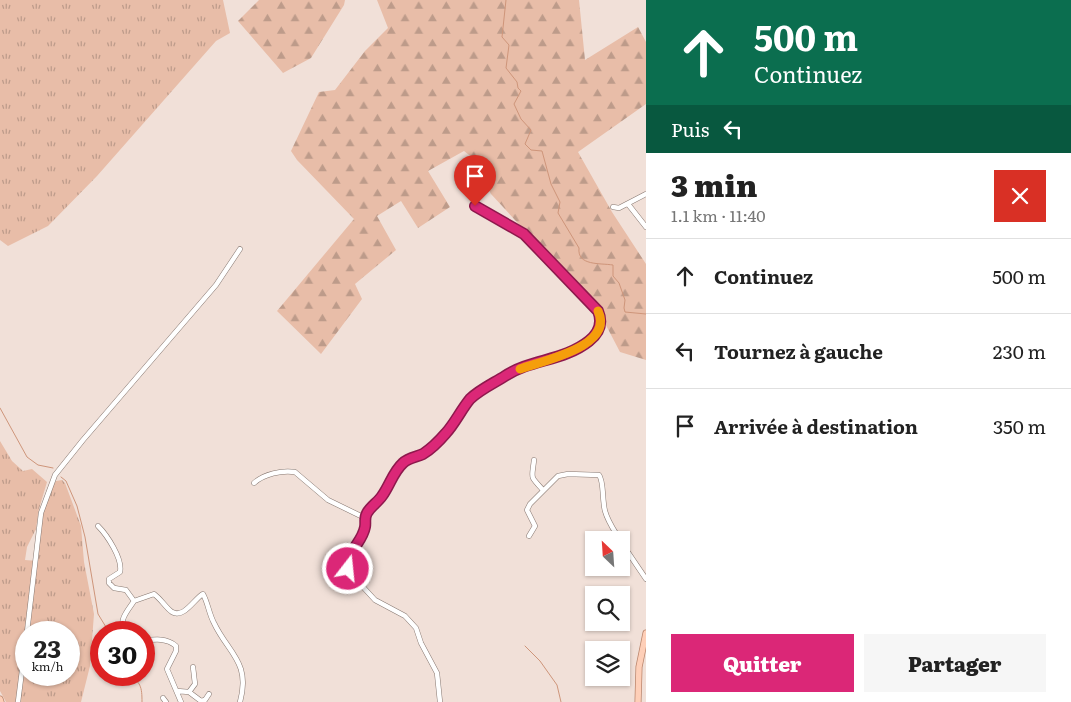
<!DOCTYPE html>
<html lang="fr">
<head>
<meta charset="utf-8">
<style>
	:root { --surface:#fff; --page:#f6f6f6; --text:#222; --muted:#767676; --line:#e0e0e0; --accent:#db2777 }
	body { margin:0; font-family:Literata,serif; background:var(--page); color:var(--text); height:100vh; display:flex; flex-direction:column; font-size:19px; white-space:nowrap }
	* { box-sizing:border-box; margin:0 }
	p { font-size:16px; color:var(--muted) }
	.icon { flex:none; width:28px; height:28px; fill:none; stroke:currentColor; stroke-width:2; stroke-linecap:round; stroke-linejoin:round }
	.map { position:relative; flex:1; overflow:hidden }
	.details { display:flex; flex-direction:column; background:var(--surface); width:425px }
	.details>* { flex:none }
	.top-card { background:#0b6e4f; color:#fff; overflow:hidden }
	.needle { width:32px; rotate:335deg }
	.buttons { position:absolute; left:585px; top:531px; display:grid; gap:10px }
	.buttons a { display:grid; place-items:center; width:45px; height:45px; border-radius:0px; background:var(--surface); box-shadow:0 1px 4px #0004; font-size:25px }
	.speed { position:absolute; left:15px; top:621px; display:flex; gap:10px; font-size:25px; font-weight:700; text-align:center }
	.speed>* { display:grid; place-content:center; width:65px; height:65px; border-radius:50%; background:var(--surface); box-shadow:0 1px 4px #0004; line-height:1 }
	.speed small { font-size:12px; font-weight:400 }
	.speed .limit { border:8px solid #d22; background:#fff; color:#111 }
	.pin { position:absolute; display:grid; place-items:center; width:42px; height:42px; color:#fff; margin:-51px -21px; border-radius:50% 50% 50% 0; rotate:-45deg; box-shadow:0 0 5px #0007 }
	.pin .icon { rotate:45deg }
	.me { position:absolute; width:55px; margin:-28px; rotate:16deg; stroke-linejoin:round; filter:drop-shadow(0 0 4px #0008) }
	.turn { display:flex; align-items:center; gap:18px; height:105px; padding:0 25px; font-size:22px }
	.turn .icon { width:65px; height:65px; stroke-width:2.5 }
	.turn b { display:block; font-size:35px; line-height:42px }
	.then { display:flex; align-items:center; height:48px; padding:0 25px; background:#0003; gap:10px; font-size:19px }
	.round { display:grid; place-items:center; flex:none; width:52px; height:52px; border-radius:0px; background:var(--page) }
	.headline { display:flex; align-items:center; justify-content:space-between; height:85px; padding:0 25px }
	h1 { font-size:30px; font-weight:800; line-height:38px }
	.action { display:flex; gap:10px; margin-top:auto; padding:10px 25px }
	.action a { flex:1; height:58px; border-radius:0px; background:var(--accent); color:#fff; font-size:20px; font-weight:800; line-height:58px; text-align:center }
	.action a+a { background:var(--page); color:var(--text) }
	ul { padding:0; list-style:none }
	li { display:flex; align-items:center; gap:15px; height:75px; padding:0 25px; border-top:1px solid var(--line) }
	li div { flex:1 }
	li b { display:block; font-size:19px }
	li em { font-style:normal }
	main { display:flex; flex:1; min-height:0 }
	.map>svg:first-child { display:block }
	.grass { fill:url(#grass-tufts); fill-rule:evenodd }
	.forest { fill:url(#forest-firs) }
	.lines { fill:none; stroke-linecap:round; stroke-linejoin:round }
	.stream { stroke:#ce957a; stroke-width:1 }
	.minor-casing { stroke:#867770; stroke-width:5.5 }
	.major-casing { stroke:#ba856c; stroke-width:7 }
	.minor { stroke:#fff; stroke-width:4.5 }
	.major { stroke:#fecfb8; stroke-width:5.5 }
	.route-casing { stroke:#8e194d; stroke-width:12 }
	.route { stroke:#db2777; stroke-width:9 }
	.slow { stroke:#f59e0b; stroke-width:9 }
</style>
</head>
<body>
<main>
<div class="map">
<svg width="646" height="702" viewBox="0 0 646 702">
	<defs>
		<pattern id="grass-tufts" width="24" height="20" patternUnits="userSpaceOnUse" patternTransform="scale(1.25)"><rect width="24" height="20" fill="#e8bda8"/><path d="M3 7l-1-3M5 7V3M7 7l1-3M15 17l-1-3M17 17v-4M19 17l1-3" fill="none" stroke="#bd9b8a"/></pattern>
		<pattern id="forest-firs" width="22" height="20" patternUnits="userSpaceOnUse" patternTransform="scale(1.25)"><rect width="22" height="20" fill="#e8bda8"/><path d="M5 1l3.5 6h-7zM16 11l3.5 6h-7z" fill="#bd9b8a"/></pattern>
	</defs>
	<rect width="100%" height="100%" fill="#f1e0d8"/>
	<path class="grass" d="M0,0H223L230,33L216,41L97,176L48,226L8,246L0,240Z
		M0,441L12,461L23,471L32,469L47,482L39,509L36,529L27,547L25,560L38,561C41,535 40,503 56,481L62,480L65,483L81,526L84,562L94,614L90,666L81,702H6L0,691ZM26,632H69V675H26Z"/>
	<path class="forest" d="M259,0H345L344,5L311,58L283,73L238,21Z
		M377,0H579L585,60L638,27L646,42V104L578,152L612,212L646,264V360L620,352L598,310L491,194L473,158L464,151L428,171L450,207L418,228L401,201L377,216L396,250L355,284L362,299L321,354L277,311L354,219L297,160L291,151L319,92L335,90L365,51L388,28Z"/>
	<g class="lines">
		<path class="stream" d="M506,0L502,37L509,45L506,68L517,82L518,88L521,91L514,104L521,119L531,130L525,144L531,150L542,151L551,184L560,202L558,213L579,248C577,266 600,263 613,265V276L619,283L625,300L624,308L625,312L646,314
			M0,408L27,457L38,465L53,468
			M61,477L66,481L77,506L85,537L98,614L109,632
			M525,646L540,661L557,685L561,702
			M127,675C141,681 142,687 142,702"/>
		<defs>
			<path id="minor" d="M628,204L646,227
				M613,207L619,208L646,194
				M534,460C532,479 529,475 543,490
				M254,483C264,474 282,470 295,472L328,500L365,518
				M98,526C107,535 123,559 120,572L109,579V583L114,588L126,590L134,601
				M529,536L535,526L527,510L530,504L558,476L568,474L599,475C604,481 602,500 605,511C608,522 614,530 620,540
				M621,542L646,579
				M27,632L41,513L55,475L83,440L216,285L240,249
				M125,632C118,620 127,612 134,601L154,594C161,599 166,608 172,612C184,619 195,598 203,594C208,603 209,614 214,623C228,653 251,662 240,702
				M144,641C155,639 167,638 176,646V651L167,669L181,702
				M177,691L189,692L195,684L193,667
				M189,692L201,701L205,700L209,694
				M163,698L166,702
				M18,702L26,639
				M440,702L437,673L421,643L416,628L405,616L375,600L352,575L348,569V560L365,529V518L367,513L382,497L398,469L404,462L425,453L438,441L446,433L471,398L478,393L507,375L537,362L561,357L579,348L589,341L597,332L601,321L598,311L593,305L524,234L518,229L475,206"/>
			<path id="major" d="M0,699L1,702
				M638,702L639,667L646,633"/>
		</defs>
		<use href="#minor" class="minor-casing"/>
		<use href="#major" class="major-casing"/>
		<use href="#minor" class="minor"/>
		<use href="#major" class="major"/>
	</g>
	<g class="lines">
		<defs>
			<path id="route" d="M348,569C348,549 362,543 365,527C366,522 364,518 367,513C371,506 378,502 382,496C390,485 393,472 403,463C408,458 416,457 423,454C431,449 440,440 446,433C455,423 461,410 470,399C479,390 494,383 505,376C531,359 564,361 589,341C599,333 603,323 598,311L524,234L475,206"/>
		</defs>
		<use href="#route" class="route-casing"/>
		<use href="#route" class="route"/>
		<path class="slow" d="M520,369C541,361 615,347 598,311"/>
	</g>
</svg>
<div class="buttons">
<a><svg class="needle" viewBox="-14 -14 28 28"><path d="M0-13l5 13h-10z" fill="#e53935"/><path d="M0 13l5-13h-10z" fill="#767676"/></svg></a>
<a><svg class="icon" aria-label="search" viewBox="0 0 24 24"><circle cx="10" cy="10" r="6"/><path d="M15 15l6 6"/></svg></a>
<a><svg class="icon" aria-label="layers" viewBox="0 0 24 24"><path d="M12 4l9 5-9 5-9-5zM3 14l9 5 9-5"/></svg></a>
</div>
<div class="speed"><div>23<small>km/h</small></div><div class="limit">30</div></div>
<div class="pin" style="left:475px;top:206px;background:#d93025"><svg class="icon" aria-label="arrive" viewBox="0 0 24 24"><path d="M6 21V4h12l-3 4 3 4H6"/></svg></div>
<svg class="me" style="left:348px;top:569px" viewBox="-20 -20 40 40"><circle r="17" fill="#db2777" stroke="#fff" stroke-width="3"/><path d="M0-11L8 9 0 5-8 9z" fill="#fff"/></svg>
</div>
<section class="details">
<div class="top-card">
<div class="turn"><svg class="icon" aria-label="ahead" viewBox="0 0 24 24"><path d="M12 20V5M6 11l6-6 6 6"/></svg><div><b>500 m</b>Continuez</div></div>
<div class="then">Puis<svg class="icon" aria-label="left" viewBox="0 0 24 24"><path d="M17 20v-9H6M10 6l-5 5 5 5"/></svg></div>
</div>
<div class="headline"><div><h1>3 min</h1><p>1.1 km · 11:40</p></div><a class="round" style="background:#d93025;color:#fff"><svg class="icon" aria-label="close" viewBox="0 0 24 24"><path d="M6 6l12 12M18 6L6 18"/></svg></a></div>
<ul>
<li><svg class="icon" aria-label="ahead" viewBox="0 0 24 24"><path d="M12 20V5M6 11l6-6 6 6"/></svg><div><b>Continuez</b></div><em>500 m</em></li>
<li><svg class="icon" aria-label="left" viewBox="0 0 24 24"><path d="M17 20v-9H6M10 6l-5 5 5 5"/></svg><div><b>Tournez à gauche</b></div><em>230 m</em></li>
<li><svg class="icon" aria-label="arrive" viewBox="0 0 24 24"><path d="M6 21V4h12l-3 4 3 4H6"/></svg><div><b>Arrivée à destination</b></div><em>350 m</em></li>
</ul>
<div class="action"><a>Quitter</a><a>Partager</a></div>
</section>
</main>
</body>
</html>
